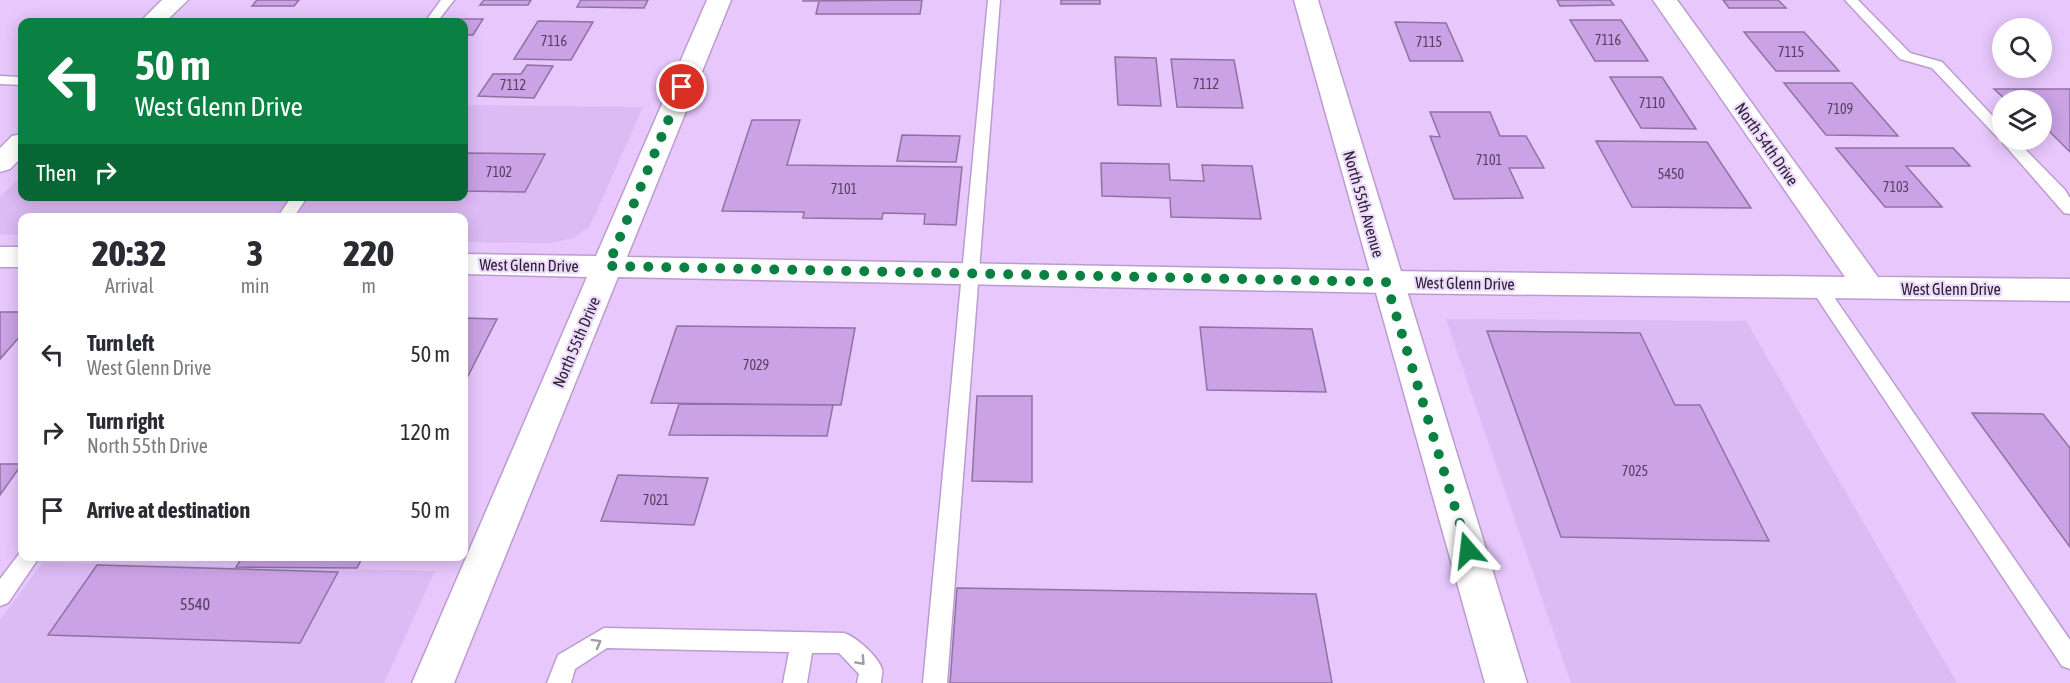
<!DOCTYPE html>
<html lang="en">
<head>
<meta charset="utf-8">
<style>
	:root { --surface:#fff; --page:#f2f2f3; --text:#2b2b33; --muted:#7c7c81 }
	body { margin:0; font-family:"Asap Condensed",sans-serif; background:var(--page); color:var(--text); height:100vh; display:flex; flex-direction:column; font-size:22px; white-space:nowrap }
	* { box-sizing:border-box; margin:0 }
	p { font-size:20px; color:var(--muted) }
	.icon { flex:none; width:33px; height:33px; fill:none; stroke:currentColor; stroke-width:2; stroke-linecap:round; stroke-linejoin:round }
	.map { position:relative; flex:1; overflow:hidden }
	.drawer { position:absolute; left:18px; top:213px; width:450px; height:348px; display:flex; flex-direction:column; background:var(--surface); border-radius:12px; box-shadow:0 3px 15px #0003 }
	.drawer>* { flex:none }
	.top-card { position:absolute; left:18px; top:18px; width:450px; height:183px; border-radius:12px; box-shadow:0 3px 15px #0003; background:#0b8043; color:#fff; overflow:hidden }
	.buttons { position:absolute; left:1992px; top:18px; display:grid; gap:12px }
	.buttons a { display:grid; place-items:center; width:60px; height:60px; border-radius:50%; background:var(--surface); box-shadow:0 3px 15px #0003; font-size:30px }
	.pin { position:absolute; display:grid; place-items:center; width:51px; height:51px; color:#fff; margin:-26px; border:3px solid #fff; border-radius:50%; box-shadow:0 2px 6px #0007 }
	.me { position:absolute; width:66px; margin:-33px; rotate:343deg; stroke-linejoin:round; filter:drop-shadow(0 0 4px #0008) }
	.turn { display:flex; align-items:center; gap:21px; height:126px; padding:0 18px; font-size:27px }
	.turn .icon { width:78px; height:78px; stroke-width:2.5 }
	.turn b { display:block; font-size:42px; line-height:51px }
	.then { display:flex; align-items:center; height:57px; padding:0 18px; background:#0003; gap:12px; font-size:22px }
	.eta { display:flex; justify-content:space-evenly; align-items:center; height:102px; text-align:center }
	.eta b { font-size:36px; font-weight:800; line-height:42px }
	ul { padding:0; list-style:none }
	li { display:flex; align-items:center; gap:18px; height:78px; padding:0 18px }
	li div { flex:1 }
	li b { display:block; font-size:22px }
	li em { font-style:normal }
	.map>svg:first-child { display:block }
	.built { fill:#dcbaf4 }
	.building { fill:#caa2e5; stroke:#8f72a2; stroke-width:1.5 }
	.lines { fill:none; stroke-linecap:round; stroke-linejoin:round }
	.service-casing { stroke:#bb9ccf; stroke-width:3 }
	.minor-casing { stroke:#bb9ccf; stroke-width:3 }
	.tertiary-casing { stroke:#bb9ccf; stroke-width:3 }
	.service { fill:#fff; fill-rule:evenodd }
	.minor { fill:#fff; fill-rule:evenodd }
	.tertiary { fill:#fff; fill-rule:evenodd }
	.oneway { stroke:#a09ba4 }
	.route { stroke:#0b8043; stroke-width:10; stroke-dasharray:0 18 }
	.labels { text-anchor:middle; stroke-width:4.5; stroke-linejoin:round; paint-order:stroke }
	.number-label { font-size:14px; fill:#544060 }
	.street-label { font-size:16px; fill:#2c2034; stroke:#eddafa }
	.near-number-label { font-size:16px; fill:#544060 }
</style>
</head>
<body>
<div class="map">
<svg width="2070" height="683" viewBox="0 0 2070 683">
	<rect width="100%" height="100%" fill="#e7c7fc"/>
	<path class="built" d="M464,105L643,107L590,226L574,238L551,243L464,242V218H22V235L0,234V197L22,175V196H464Z
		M1446,319L1746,321L1957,683H1571Z
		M43,562L435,571L384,683H0V620Z"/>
	<path class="building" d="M257,0H299L294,6H252Z
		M484,0H531L528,5H480Z
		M581,0H648L644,8L577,7Z
		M922,0L920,14H816L819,1H802Z
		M1061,0H1100V4H1061Z
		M1557,0H1610L1614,5L1560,6Z
		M1723,0H1778L1786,8H1729Z
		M450,19H483L473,35H464V22H448Z
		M1570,20H1621L1648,61H1595Z
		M538,21L593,22L571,60L514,59Z
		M1395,22L1446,23L1463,61H1410Z
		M1744,32H1804L1839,71H1776Z
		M1115,57L1156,58L1161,106L1118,105Z
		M1171,59L1234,60L1243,108L1177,107Z
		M527,65L553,66L534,98L478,96L493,74H521Z
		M1610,77H1662L1696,129L1641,128Z
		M1784,83H1852L1898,136L1826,135Z
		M1994,89H2070V152L2042,124V100H2006Z
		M1430,112H1490L1500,136H1526L1544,168H1509L1523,198L1454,199L1430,136L1440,137Z
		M752,120H800L787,165L962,167L956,225L924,224L925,214L883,213L882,219L803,218L804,212L722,211Z
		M902,135L960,136L956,162L897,161Z
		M1596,141L1707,142L1751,208L1632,207Z
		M1836,148H1953L1970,166H1906L1942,207H1885Z
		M464,153L545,154L525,192L464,191Z
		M1101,163L1169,164L1170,180L1204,181L1202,165L1252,166L1261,219L1171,217L1170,198L1102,196Z
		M0,312H22V334L0,359Z
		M464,318L497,319L464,384Z
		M677,326L855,328L841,405L651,403Z
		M1200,327L1312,329L1326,392L1207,390Z
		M1487,331L1640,333L1675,405H1700L1769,541L1561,537Z
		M977,396H1032V482L972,481Z
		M679,404L833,405L827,436L669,435Z
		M1972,413L2043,414L2070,448V547Z
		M0,464H22L0,495Z
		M618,475L708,478L694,525L601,521Z
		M243,556H363L357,568L236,567Z
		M97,565L338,572L300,643L48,635Z
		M957,588L1316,594L1332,683H950Z"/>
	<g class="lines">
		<defs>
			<path id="service" d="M441,0H454L437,22H425Z
				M988,0H1000L947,683H923Z
				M1845,0H1858L1910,53L1942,62L2002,126V140H2016L2065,190L2070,198V214L2064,213L2003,143L2002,138L1997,137L1932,68L1900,59Z
				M0,76L22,77V85L0,84Z
				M292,196H308L293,218H277Z
				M1819,282L1825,284L2070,640V669L2062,666L1813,292L1810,288L1813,284Z
				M22,550V556H40L8,603L0,606V579Z
				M604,628L844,633C856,637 878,656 882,669C883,673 881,678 881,683H857L859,674L839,653H812L807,683H783L789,652L607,648L575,669L571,683H547L558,655Z"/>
			<path id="minor" d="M162,0H188L165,22H140Z
				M707,0H731L627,257L1386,271L1845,277L1653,0H1677L1878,277L2070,279V301L1386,293L618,277L454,683H412L587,277L464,274V254L596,256Z
				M22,134V157L10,169L0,172V148L12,136Z
				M0,247H22V267H0Z"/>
			<path id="tertiary" d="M1294,0H1318L1527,683H1485Z"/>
		</defs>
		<use href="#service" class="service-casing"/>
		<use href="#minor" class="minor-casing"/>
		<use href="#tertiary" class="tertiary-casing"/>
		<use href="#service" class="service"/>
		<use href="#minor" class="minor"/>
		<use href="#tertiary" class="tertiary"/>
	</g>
	<defs><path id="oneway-chevron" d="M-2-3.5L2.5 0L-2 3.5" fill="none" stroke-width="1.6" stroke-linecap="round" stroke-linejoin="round" transform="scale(1.5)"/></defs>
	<g class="oneway">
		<use href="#oneway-chevron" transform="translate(597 643) rotate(-29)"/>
		<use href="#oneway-chevron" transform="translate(861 661) rotate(47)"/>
	</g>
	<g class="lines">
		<path class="route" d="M682,87L608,266L1386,282L1468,550"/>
	</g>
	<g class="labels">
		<g class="number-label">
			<text x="1608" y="45">7116</text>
			<text x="554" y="46">7116</text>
			<text x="1429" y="47">7115</text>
			<text x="1791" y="57">7115</text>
			<text x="1206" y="89">7112</text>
			<text x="513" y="90">7112</text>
			<text x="1652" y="108">7110</text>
			<text x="1840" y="114">7109</text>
			<text x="1489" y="165">7101</text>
			<text x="499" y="177">7102</text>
			<text x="1671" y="179">5450</text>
			<text x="1896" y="192">7103</text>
			<text x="844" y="194">7101</text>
			<text x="756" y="370">7029</text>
			<text x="1635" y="476">7025</text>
			<text x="656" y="505">7021</text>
		</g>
		<g class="street-label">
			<text transform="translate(1767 144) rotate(55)" y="6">North 54th Drive</text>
			<text transform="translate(1364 204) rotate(74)" y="6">North 55th Avenue</text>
			<text transform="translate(529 265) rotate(1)" y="6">West Glenn Drive</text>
			<text transform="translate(1465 283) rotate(1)" y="6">West Glenn Drive</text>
			<text x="1951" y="295">West Glenn Drive</text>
			<text transform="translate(576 342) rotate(-67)" y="6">North 55th Drive</text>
		</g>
		<g class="near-number-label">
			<text x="195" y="610">5540</text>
		</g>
	</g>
</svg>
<div class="buttons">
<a><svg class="icon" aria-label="search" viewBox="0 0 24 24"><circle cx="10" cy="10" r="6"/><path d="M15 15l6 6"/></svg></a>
<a><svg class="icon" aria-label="layers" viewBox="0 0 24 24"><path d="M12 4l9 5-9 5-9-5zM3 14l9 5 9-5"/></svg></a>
</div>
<div class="pin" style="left:682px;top:87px;background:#d93025"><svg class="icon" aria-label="arrive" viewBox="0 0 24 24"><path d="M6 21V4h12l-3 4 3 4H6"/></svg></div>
<svg class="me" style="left:1468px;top:550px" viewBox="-20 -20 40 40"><path d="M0-17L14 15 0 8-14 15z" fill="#0b8043" stroke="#fff" stroke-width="4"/></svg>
<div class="top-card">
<div class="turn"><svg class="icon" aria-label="left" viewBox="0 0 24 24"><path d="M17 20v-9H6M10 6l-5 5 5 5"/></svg><div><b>50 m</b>West Glenn Drive</div></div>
<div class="then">Then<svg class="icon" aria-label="right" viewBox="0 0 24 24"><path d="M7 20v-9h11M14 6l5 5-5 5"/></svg></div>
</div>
<section class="drawer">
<div class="eta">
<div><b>20:32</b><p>Arrival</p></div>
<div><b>3</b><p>min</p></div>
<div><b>220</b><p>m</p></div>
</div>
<ul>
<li><svg class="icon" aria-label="left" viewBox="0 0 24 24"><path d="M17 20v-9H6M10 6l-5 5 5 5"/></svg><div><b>Turn left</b><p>West Glenn Drive</p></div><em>50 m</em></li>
<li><svg class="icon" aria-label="right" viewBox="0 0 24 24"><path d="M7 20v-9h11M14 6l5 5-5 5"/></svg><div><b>Turn right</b><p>North 55th Drive</p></div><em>120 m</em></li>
<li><svg class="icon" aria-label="arrive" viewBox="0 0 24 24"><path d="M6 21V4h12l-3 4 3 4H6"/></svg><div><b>Arrive at destination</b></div><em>50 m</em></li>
</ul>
</section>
</div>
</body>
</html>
